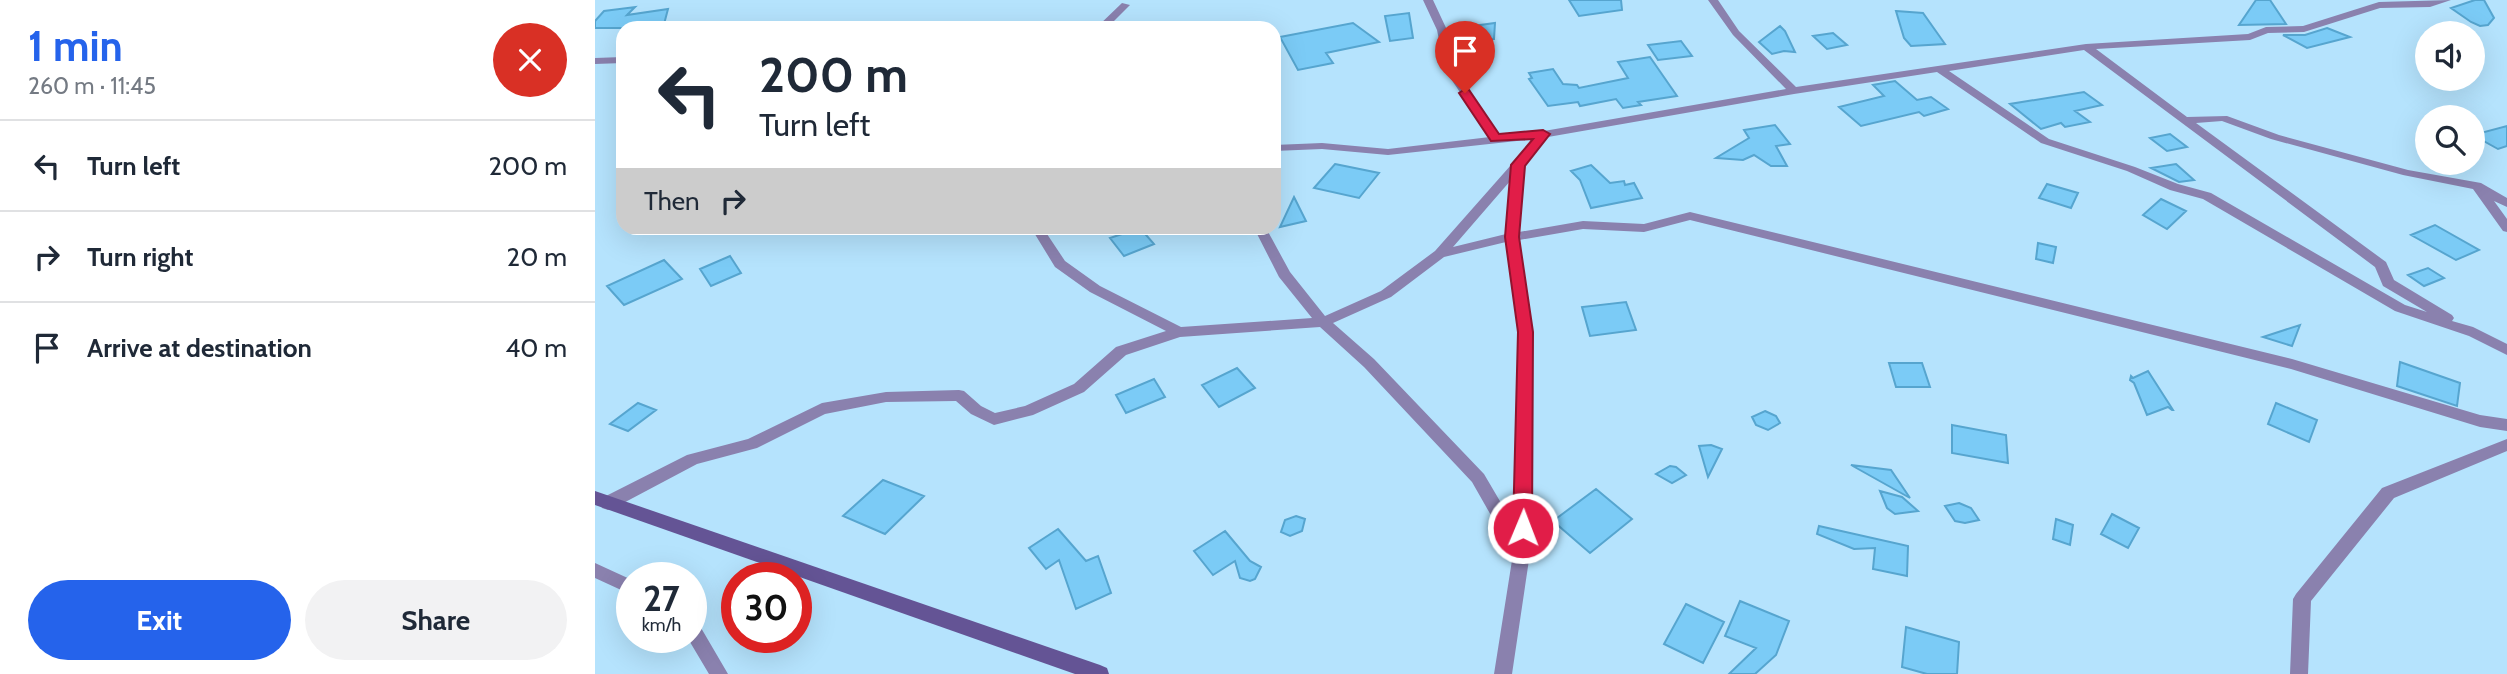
<!DOCTYPE html>
<html lang="en">
<head>
<meta charset="utf-8">
<style>
	:root { --surface:#fff; --page:#f2f2f3; --text:#1f2937; --muted:#747a83; --line:#e0e1e3; --accent:#2563eb }
	body { margin:0; font-family:Cabin,sans-serif; background:var(--page); color:var(--text); height:100vh; display:flex; flex-direction:column; font-size:26px; white-space:nowrap }
	* { box-sizing:border-box; margin:0 }
	p { font-size:23px; color:var(--muted) }
	.icon { flex:none; width:38px; height:38px; fill:none; stroke:currentColor; stroke-width:2; stroke-linecap:round; stroke-linejoin:round }
	.map { position:relative; flex:1; overflow:hidden }
	.panel { display:flex; flex-direction:column; background:var(--surface); width:595px }
	.panel>* { flex:none }
	.banner { position:absolute; left:21px; top:21px; width:665px; height:214px; border-radius:21px; box-shadow:0 7px 28px #0002; background:#fff; color:var(--text); overflow:hidden }
	.buttons { position:absolute; left:1820px; top:21px; display:grid; gap:14px }
	.buttons a { display:grid; place-items:center; width:70px; height:70px; border-radius:50%; background:var(--surface); box-shadow:0 7px 28px #0002; font-size:35px }
	.speed { position:absolute; left:21px; top:562px; display:flex; gap:14px; font-size:35px; font-weight:700; text-align:center }
	.speed>* { display:grid; place-content:center; width:91px; height:91px; border-radius:50%; background:var(--surface); box-shadow:0 7px 28px #0002; line-height:1 }
	.speed small { font-size:18px; font-weight:400 }
	.speed .limit { border:10px solid #d22; background:#fff; color:#111 }
	.pin { position:absolute; display:grid; place-items:center; width:60px; height:60px; color:#fff; margin:-72px -30px; border-radius:50% 50% 50% 0; rotate:-45deg; box-shadow:0 0 7px #0007 }
	.pin .icon { rotate:45deg }
	.me { position:absolute; width:77px; margin:-38px; rotate:1deg; stroke-linejoin:round; filter:drop-shadow(0 0 5px #0008) }
	.turn { display:flex; align-items:center; gap:24px; height:147px; padding:0 28px; font-size:32px }
	.turn .icon { width:91px; height:91px; stroke-width:2.5 }
	.turn b { display:block; font-size:49px; line-height:60px }
	.then { display:flex; align-items:center; height:66px; padding:0 28px; background:#0003; gap:14px; font-size:26px }
	.round { display:grid; place-items:center; flex:none; width:74px; height:74px; border-radius:37px; background:var(--page) }
	.head { display:flex; align-items:center; justify-content:space-between; height:119px; padding:0 28px }
	h1 { font-size:42px; font-weight:700; line-height:52px; color:var(--accent) }
	.button { display:flex; gap:14px; margin-top:auto; padding:14px 28px }
	.button a { flex:1; height:80px; border-radius:42px; background:var(--accent); color:#fff; font-size:28px; font-weight:700; line-height:80px; text-align:center }
	.button a+a { background:var(--page); color:var(--text) }
	ul { padding:0; list-style:none }
	li { display:flex; align-items:center; gap:21px; height:91px; padding:0 28px; border-top:2px solid var(--line) }
	li div { flex:1 }
	li b { display:block; font-size:26px }
	li em { font-style:normal }
	main { display:flex; flex:1; min-height:0 }
	.map>svg:first-child { display:block }
	.building { fill:#7bcbf6; stroke:#56a5cf; stroke-width:2 }
	.lines { fill:none; stroke-linecap:round; stroke-linejoin:round }
	.street { fill:#8a81ae; fill-rule:evenodd }
	.secondary { fill:#645495; fill-rule:evenodd }
	.route { fill:#e11d48; stroke:#92132f; stroke-width:2 }
</style>
</head>
<body>
<main>
<section class="panel">
<div class="head"><div><h1>1 min</h1><p>260 m · 11:45</p></div><a class="round" style="background:#d93025;color:#fff"><svg class="icon" aria-label="close" viewBox="0 0 24 24"><path d="M6 6l12 12M18 6L6 18"/></svg></a></div>
<ul>
<li><svg class="icon" aria-label="left" viewBox="0 0 24 24"><path d="M17 20v-9H6M10 6l-5 5 5 5"/></svg><div><b>Turn left</b></div><em>200 m</em></li>
<li><svg class="icon" aria-label="right" viewBox="0 0 24 24"><path d="M7 20v-9h11M14 6l5 5-5 5"/></svg><div><b>Turn right</b></div><em>20 m</em></li>
<li><svg class="icon" aria-label="arrive" viewBox="0 0 24 24"><path d="M6 21V4h12l-3 4 3 4H6"/></svg><div><b>Arrive at destination</b></div><em>40 m</em></li>
</ul>
<div class="button"><a>Exit</a><a>Share</a></div>
</section>
<div class="map">
<svg width="1912" height="674" viewBox="0 0 1912 674">
	<rect width="100%" height="100%" fill="#b5e3fd"/>
	<path class="building" d="M974,0H1026L1027,10L984,16Z
		M1661,0H1675L1691,24L1644,25Z
		M1880,0H1889L1899,18L1893,25L1885,26L1876,22L1856,8Z
		M40,7L32,15L73,9L68,28H0V21L9,11Z
		M1301,11L1328,13L1350,44L1316,46L1309,38Z
		M814,13L818,38L795,41L790,16Z
		M758,23L784,42L731,53L738,63L703,70L685,37Z
		M900,23L899,39L875,41L870,27Z
		M1185,26L1190,31L1200,52L1189,51L1177,54L1164,42Z
		M1732,28L1755,37L1712,48L1688,35H1710Z
		M1238,33L1252,45L1232,49L1218,36Z
		M1086,41L1097,56L1063,60L1053,45Z
		M1055,57L1082,96L1043,102L1046,105L1028,108L1021,99L985,106L983,102L953,106L934,79L937,78L934,73L958,69L968,84L982,85L984,88L1033,78L1023,62Z
		M1300,81L1322,100L1336,97L1353,109L1329,116L1324,112L1266,126L1244,107L1289,96L1278,85Z
		M1489,92L1507,105L1480,111L1495,122L1470,127L1466,123L1446,129L1415,104Z
		M1180,125L1195,144L1181,146L1192,166H1176L1159,155L1148,160L1121,158L1154,138L1149,130Z
		M1912,126V146L1903,149L1878,135Z
		M1575,134L1592,147L1572,151L1555,138Z
		M740,164L784,173L764,198L719,188Z
		M1581,164L1599,180L1584,182L1556,168Z
		M996,165L1015,183L1029,181L1030,185L1039,183L1047,198L996,208L985,180L976,171Z
		M1452,184L1483,193L1476,208L1444,198Z
		M699,197L711,221L685,227Z
		M1566,199L1591,211L1572,229L1548,215Z
		M1840,225L1884,250L1861,260L1816,235Z
		M545,228L559,244L529,256L515,238Z
		M1443,243L1461,247L1458,263L1441,259Z
		M135,256L146,273L116,286L105,269Z
		M69,260L87,279L29,305L12,286Z
		M1833,268L1849,278L1829,286L1813,275Z
		M1031,302L1041,330L995,336L987,307Z
		M1705,325L1697,346L1668,337Z
		M1805,362L1865,383L1862,406L1802,386Z
		M1294,363H1327L1335,387H1301Z
		M642,368L660,388L624,407L607,385Z
		M1553,371L1578,410H1577L1573,407L1552,415L1539,383L1535,380L1536,376L1538,378Z
		M559,379L570,397L531,413L521,395Z
		M43,403L61,410L33,431L15,424Z
		M1681,403L1722,420L1714,442L1673,424Z
		M1170,411L1181,416L1185,423L1173,430L1161,425L1157,417Z
		M1357,425L1411,435L1413,463L1357,453Z
		M1116,445L1127,449L1113,477L1104,446Z
		M1256,465L1296,470L1315,498Z
		M1075,466L1081,467L1091,475L1077,483L1061,474Z
		M288,480L329,496L290,534L248,516Z
		M1001,489L1037,519L995,553L958,521Z
		M1285,491L1307,497L1323,511L1300,514L1292,508Z
		M1364,503L1376,508L1384,520L1370,523L1360,521L1350,506Z
		M1517,514L1544,528L1533,548L1506,534Z
		M701,516L710,519L707,531L695,536L686,532L690,520Z
		M1461,519L1478,525L1475,545L1458,539Z
		M1224,526L1313,546L1312,576L1278,569L1280,548L1259,549L1222,534Z
		M463,529L491,561L503,556L516,593L481,609L464,560L451,569L434,548Z
		M630,531L655,561L666,567L660,579L655,581L645,578L640,561L618,575L599,551Z
		M1145,601L1194,621L1181,655L1160,674H1134L1161,648L1130,636Z
		M1091,604L1129,622L1108,663L1069,644Z
		M1311,627L1364,642L1362,674H1332L1307,667Z"/>
	<g class="lines">
		<path class="street" d="M828,0H838L852,30L860,70L905,136L949,131L1191,89L1138,35L1113,0H1123L1144,31L1201,87L1491,44L1653,34L1671,27L1708,26L1784,2L1856,0L1835,7L1785,8L1709,32L1673,33L1655,40L1501,49L1592,117L1632,116L1684,135L1813,170L1886,183L1912,198V207L1899,201L1912,219V232L1908,231L1878,189L1808,175L1676,139L1627,121L1601,123L1791,262L1799,280L1857,315L1859,318L1857,321L1878,327L1912,344V355L1874,336L1800,311L1608,199L1575,190L1532,171L1446,143L1342,72L1199,94L953,137L929,165L924,232L988,221L1049,224L1095,212L1697,359L1885,415L1912,419V431L1885,427L1696,369L1095,220L1049,232L988,229L924,240L938,332L935,553L917,674H899L918,554L877,482L769,367L725,327L585,337L531,355L489,392L438,415L399,425L376,414L361,401L291,402L230,414L162,448L102,464L19,508L13,510L7,508L5,503L7,498L92,455L153,439L227,403L291,392L364,390L369,391L386,406L400,413L430,406L479,384L521,347L571,331L495,292L460,267L438,231L440,228H448L470,261L505,286L586,327L717,318L684,277L659,228H671L695,272L730,316L786,291L840,251L939,139L793,155L727,149L679,151V145L727,143L793,149L895,137L850,70L842,30ZM1489,50L1780,267L1788,286L1832,312L1810,305L1616,193L1583,184L1540,167L1454,139L1354,71ZM916,180L911,234L858,247ZM911,242L924,332L919,525L889,474L779,359L738,323L796,297L849,257Z
			M527,3L535,5L512,28H501Z
			M28,57V63L0,64V58Z
			M1912,439V451L1799,498L1716,601L1713,674H1695L1698,599L1701,594L1787,488Z
			M0,563L37,580V595L0,578Z
			M96,619L102,621L133,674H114L92,637H96Z"/>
		<path class="secondary" d="M0,491L505,665L512,668L514,674H480L0,505Z"/>
	</g>
	<path class="route" d="M870,89L874,90L904,134L948,130L955,134L930,166L924,237L938,332L937,528L935,534L928,536L921,534L918,528L923,332L910,237L916,165L938,139L896,141L864,93Z"/>
</svg>
<div class="buttons">
<a><svg class="icon" aria-label="sound" viewBox="0 0 24 24"><path d="M4 9h4l5-4v14l-5-4H4zM17 9q2 3 0 6"/></svg></a>
<a><svg class="icon" aria-label="search" viewBox="0 0 24 24"><circle cx="10" cy="10" r="6"/><path d="M15 15l6 6"/></svg></a>
</div>
<div class="speed"><div>27<small>km/h</small></div><div class="limit">30</div></div>
<div class="pin" style="left:870px;top:93px;background:#d93025"><svg class="icon" aria-label="arrive" viewBox="0 0 24 24"><path d="M6 21V4h12l-3 4 3 4H6"/></svg></div>
<svg class="me" style="left:928px;top:528px" viewBox="-20 -20 40 40"><circle r="17" fill="#e11d48" stroke="#fff" stroke-width="3"/><path d="M0-11L8 9 0 5-8 9z" fill="#fff"/></svg>
<div class="banner">
<div class="turn"><svg class="icon" aria-label="left" viewBox="0 0 24 24"><path d="M17 20v-9H6M10 6l-5 5 5 5"/></svg><div><b>200 m</b>Turn left</div></div>
<div class="then">Then<svg class="icon" aria-label="right" viewBox="0 0 24 24"><path d="M7 20v-9h11M14 6l5 5-5 5"/></svg></div>
</div>
</div>
</main>
</body>
</html>
